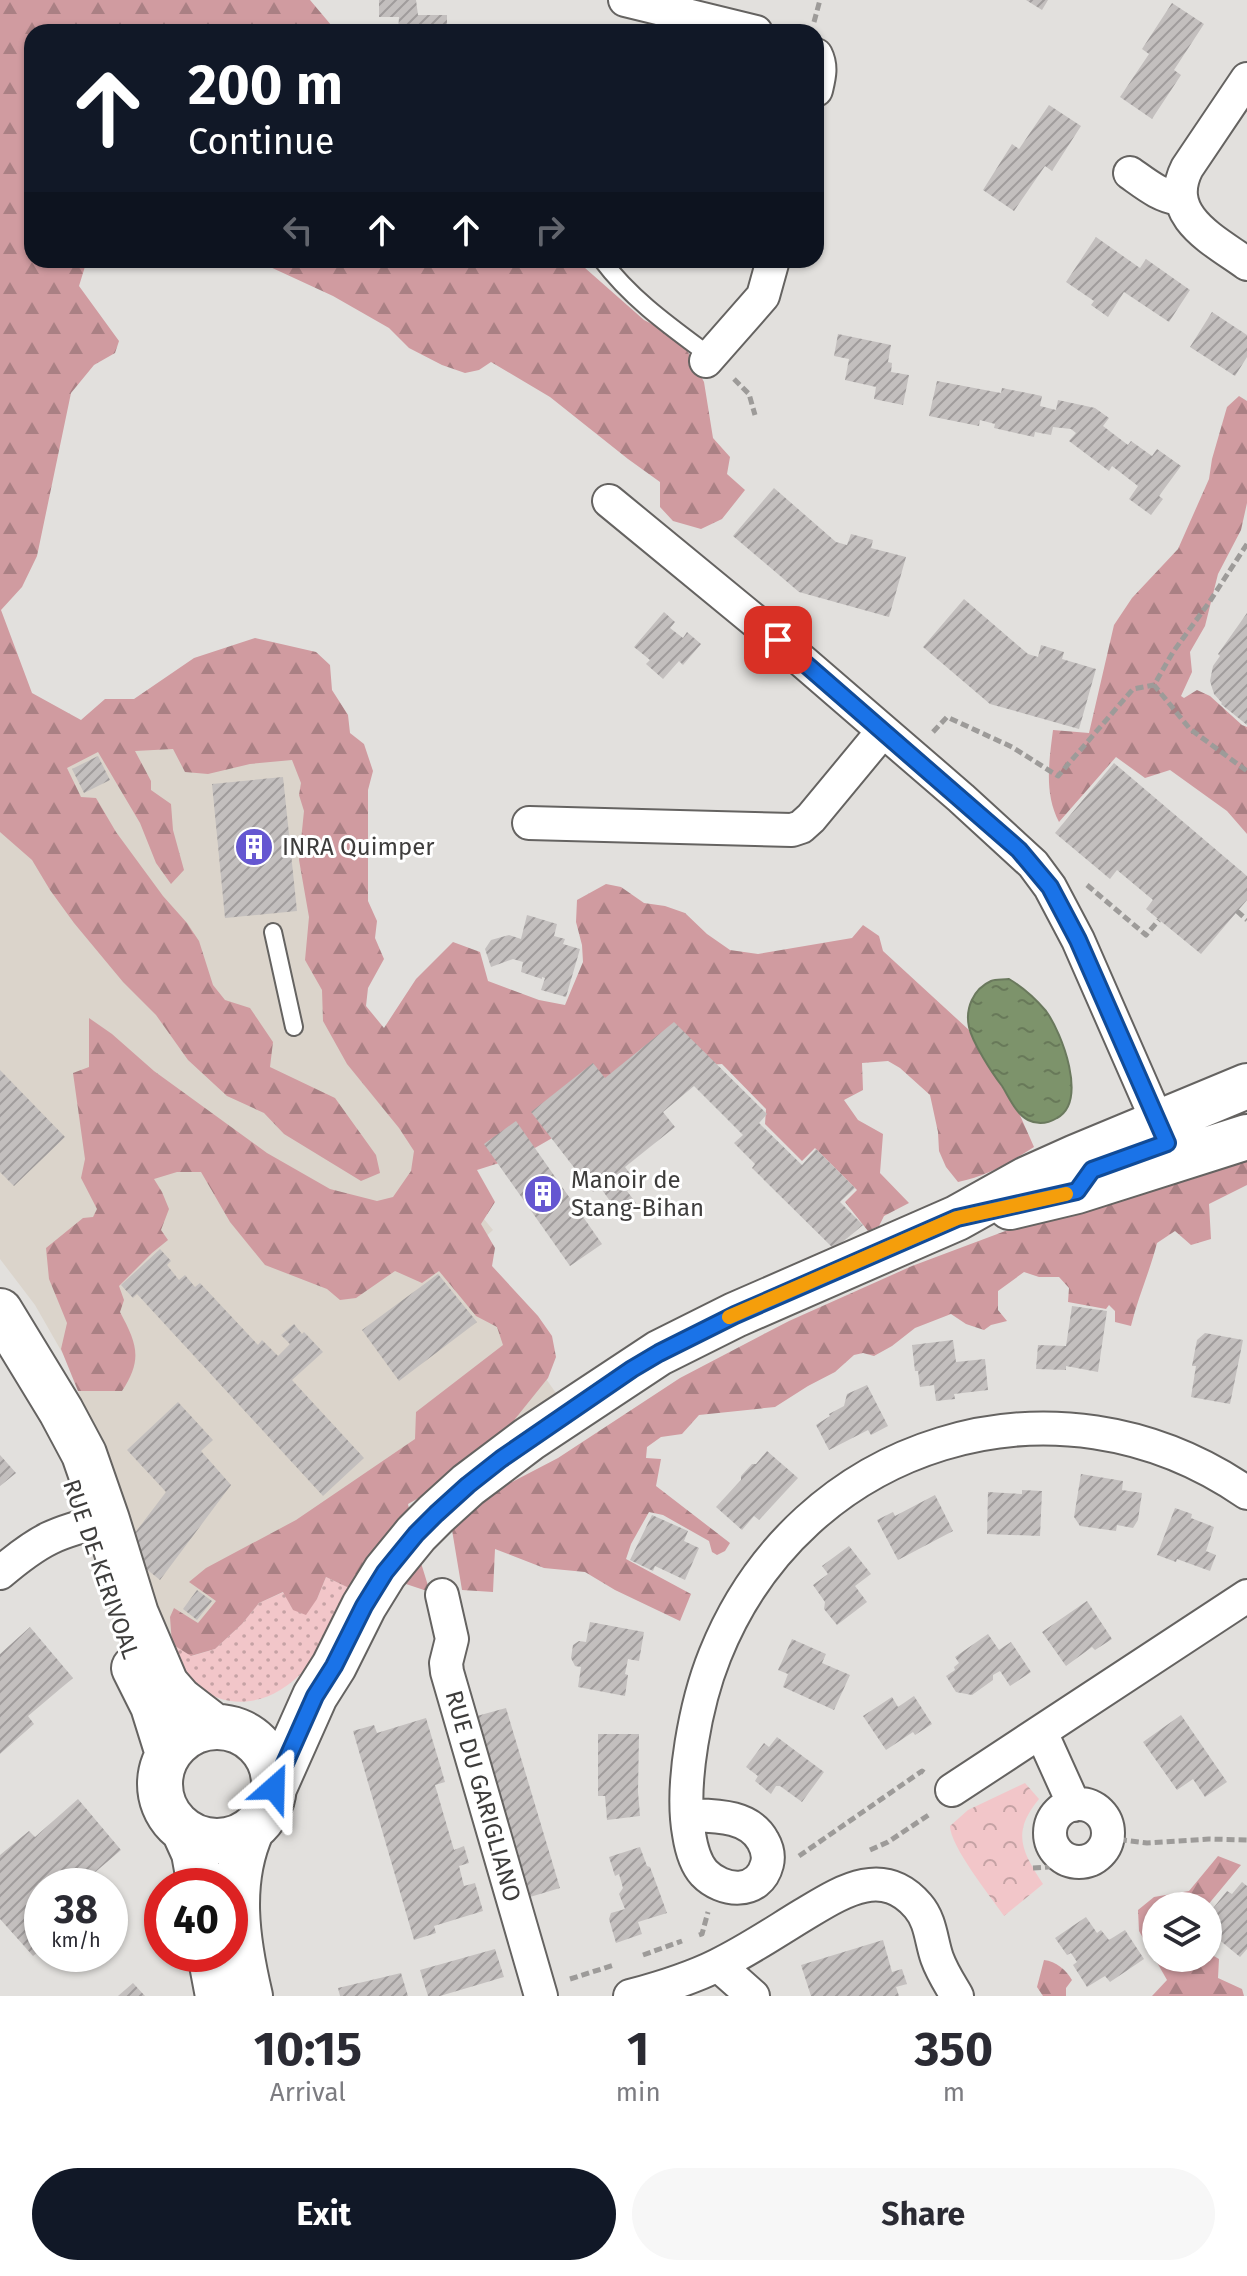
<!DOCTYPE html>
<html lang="en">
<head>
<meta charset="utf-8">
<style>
	:root { --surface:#fff; --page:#f7f7f7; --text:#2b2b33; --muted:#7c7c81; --accent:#111827 }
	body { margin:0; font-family:"Fira Sans",sans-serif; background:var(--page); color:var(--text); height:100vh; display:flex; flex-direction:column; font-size:30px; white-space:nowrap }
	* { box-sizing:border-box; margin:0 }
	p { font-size:26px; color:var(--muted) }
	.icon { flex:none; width:44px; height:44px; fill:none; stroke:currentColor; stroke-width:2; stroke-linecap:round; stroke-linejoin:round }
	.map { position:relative; height:1996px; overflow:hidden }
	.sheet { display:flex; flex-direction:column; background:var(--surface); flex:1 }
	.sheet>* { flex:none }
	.hud { position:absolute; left:24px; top:24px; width:800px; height:244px; border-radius:24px; box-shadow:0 2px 6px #0004; background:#111827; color:#fff; overflow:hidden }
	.buttons { position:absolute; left:1142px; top:1892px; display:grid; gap:16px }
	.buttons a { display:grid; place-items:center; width:80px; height:80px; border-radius:50%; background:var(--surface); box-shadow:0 2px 6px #0004; font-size:40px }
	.speed { position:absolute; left:24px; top:1868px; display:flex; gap:16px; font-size:40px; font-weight:700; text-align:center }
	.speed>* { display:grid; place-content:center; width:104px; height:104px; border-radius:50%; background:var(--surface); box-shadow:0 2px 6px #0004; line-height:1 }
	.speed small { font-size:20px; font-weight:400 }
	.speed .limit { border:12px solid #d22; background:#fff; color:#111 }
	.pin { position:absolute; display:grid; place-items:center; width:68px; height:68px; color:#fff; margin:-34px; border-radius:16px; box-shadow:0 4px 12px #0006 }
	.me { position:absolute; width:88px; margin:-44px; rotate:25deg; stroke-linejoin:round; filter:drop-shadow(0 0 6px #0008) }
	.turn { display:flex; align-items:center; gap:28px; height:168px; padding:0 32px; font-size:36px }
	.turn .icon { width:104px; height:104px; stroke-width:2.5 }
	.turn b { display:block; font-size:56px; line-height:68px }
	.lanes { display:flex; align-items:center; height:76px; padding:0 32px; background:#0003; justify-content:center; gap:40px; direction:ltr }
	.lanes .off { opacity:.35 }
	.eta { display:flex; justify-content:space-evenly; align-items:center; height:136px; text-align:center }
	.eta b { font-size:48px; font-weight:700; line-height:56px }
	.action { display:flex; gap:16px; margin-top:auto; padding:16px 32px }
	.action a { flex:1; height:92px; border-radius:48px; background:var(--accent); color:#fff; font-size:32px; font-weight:700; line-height:92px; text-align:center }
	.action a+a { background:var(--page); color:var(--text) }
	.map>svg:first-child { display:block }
	.built { fill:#dbd4cb }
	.grass { fill:url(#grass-dots) }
	.forest { fill:url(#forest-firs) }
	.park { fill:url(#park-crowns) }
	.water { fill:url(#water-ripples); stroke:#6a795d; stroke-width:2 }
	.building { fill:url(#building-hatch) }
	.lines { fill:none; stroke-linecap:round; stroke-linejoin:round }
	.lane-casing { stroke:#656361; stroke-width:20 }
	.street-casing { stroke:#656361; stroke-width:36 }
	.secondary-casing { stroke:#656361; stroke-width:48 }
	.path { stroke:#9d9b99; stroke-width:5; stroke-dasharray:8 4; stroke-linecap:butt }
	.lane { stroke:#fff; stroke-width:16 }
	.street { stroke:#fff; stroke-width:32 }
	.secondary { stroke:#fff; stroke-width:44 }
	.route-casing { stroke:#114b97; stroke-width:20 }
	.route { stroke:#1a73e8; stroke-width:14 }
	.slow { stroke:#f59e0b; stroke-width:14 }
	.labels { text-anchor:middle; stroke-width:6; stroke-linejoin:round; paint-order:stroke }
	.poi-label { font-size:24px; fill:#3e3d3c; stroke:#fff; text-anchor:start }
	.street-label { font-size:24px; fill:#3e3d3c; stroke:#fff }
</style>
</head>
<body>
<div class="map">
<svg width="1247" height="1996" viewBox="0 0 1247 1996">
	<defs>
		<pattern id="grass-dots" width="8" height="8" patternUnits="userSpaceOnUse" patternTransform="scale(2)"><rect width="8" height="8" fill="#f2c6c9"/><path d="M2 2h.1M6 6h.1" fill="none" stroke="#c5a2a4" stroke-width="1.8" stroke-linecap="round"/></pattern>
		<pattern id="forest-firs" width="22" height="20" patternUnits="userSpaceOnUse" patternTransform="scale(2)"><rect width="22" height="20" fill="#d09ba0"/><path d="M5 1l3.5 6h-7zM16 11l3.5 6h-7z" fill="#aa8084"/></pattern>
		<pattern id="park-crowns" width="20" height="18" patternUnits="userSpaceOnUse" patternTransform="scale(2)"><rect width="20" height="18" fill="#f2c6c9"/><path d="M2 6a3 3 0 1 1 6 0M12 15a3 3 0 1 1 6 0" fill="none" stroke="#c5a2a4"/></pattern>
		<pattern id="water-ripples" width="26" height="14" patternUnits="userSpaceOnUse" patternTransform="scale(2)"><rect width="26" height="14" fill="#7d936b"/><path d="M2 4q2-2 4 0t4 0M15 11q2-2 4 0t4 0" fill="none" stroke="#687959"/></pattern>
		<pattern id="building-hatch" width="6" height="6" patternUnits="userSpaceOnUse" patternTransform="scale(2)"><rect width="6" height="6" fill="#c3bfbe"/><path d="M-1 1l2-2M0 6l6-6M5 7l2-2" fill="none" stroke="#a09c9c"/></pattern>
	</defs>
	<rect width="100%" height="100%" fill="#e2e0dd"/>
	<path class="built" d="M0,724L341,726L355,1061L493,1230L462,1258L558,1396L166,1659L71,1368L35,1305L0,1259Z"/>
	<path class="grass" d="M326,1577L349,1588C339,1613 323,1649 305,1669C261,1720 191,1711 172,1644L192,1656L215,1649L242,1624L259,1603L284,1592L293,1610L317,1599Z"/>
	<path class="forest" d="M0,0H310L337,32H32V260H87L79,286L119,341L115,353L94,365L71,393L37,556L22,587L1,610L32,693L81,720L105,699H134L194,658L255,638L316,652L330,665L332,690L348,715L350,733L364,744L373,771L368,790V901L377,921L375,938L384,959L368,988L366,1006L384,1028L416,979L453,942L480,952L488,981L539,1000L565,1005L583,962L582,945L576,922L577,900L606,884L621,887L644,903L665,906L685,913L707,934L730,950L758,954L852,938L863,925L879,936L883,951L969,1030L996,1078L1019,1113L1034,1147C1009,1163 987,1176 958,1182L946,1167L939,1151L938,1132L930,1095L900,1068L888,1061L862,1063L863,1090L844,1100L858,1120L883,1134L880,1173L909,1203L884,1216L879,1226L868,1231L845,1202L857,1190L815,1148L802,1161L765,1124L766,1109L722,1064L694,1066L639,1088L521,1156L477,1170L495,1202L481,1224L495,1248L492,1266L538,1316L552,1336L556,1357L548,1378L486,1455L512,1482L558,1458L680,1378L789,1321L912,1266L1091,1199L1247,1156V1185L1209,1204L1211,1239L1191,1245L1175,1231L1157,1243C1150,1271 1138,1297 1131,1326L1115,1322V1311L1109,1305L1106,1309L1068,1302L1069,1288L1059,1277H1039L1024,1272L998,1291V1310L1007,1321L991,1325L984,1330L966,1324L951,1314L915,1328L892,1346L874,1356L863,1353L854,1355L835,1372L808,1386L775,1407L699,1415L682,1434L661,1437L647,1447L646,1458L661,1459L656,1486L730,1543L725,1551L717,1555L712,1552L709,1541L663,1515L649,1512L631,1544L626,1559L691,1594L680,1621L615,1590L585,1572L544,1568L495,1549L493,1592L462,1590L450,1518L426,1494L408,1504L421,1563L430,1592L394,1580L374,1578L349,1588L326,1577L317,1599L306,1615L293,1610L283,1592L259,1603L242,1624L215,1649L191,1656L172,1644L170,1617L174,1608L198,1623L216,1601L189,1582L206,1568L296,1520L415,1439L416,1412L503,1345L497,1327L476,1316L439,1271L422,1283L395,1271L356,1298L340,1300L327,1289L265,1265L230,1222L201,1172H177L154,1179L162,1192L169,1209L161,1230L168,1240L152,1253L119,1286L124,1300L120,1312C137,1344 143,1359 122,1391H78L61,1349L67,1323L49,1279L46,1248L83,1218L93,1217L97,1209L81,1178L85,1159L73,1073L89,1067V1018L112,1034L154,1071L267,1153L330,1189L377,1201L393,1197L411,1171L414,1151L399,1128L347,1064L323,1021L322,990L305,960L309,917L299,860L304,811L299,795L301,783L292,760L250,764L208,774L185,772L173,749L135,751L151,781V790L171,804L173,830L184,870L171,884L156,863L140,823L98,752L67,768L81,797L96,798L116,832L163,896L187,923L199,941L213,985L225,1000L250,1008L273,1042L270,1067L335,1098L376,1155L380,1173L361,1181L284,1134L264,1113L227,1096L188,1060L156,1015L123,982L74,923L50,890L32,860L0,832Z
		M255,260H576L644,320L681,339L704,382L713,438L730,457L727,474L745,490L722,519L701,529L673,521L660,507V482L628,459L550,397L491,362L479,370L465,373L442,365L409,348L389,328L333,296Z
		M1239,396L1247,401V503L1241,530L1218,574L1205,626L1190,652L1192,672L1181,696L1184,698L1197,690L1210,696L1242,725L1247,727V834L1227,811L1170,770L1145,778L1116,757L1059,822C1044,793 1049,762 1053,730L1089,733L1114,625L1132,598L1178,549L1209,479L1212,459L1227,407Z
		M1218,1856L1241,1865L1207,1906H1156V1958H1208V1923L1212,1955L1219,1959L1218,1978L1242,1989L1244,1996H1152L1167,1980L1139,1931L1138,1910L1154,1897L1189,1891Z
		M1044,1960C1056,1961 1066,1970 1072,1980L1066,1988V1996H1043L1037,1987Z"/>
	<path class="park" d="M1025,1783L1039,1799C1011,1833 1022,1851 1043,1884L1004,1916C991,1897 950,1846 950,1826L968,1810Z"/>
	<path class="water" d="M1009,979C1024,988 1035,998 1046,1011C1062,1033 1088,1101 1057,1118C1047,1124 1038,1125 1028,1120C1016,1114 1009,1097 1002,1086C992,1073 972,1042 969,1027C965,1009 973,989 991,981C996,979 1003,980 1009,979Z"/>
	<path class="building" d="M379,0H416L418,15H447V32H398L399,17H379Z
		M1026,0H1048L1042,10Z
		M1172,3L1204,24L1174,70L1181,75L1152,119L1120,97L1149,54L1142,49Z
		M1049,105L1081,126L1052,171L1045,166L1014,211L983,190L1012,144L1019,149Z
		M1096,237L1140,268L1146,259L1190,290L1169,322L1124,292L1108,317L1091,305L1094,301L1066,282Z
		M1212,312L1247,335V357L1235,376L1190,347Z
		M838,334L891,345L888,362L892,363L891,372L909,375L903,405L874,399L876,387L845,380L849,359L834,356Z
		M937,381L1001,393L1002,388L1042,396L1040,406L1056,410L1058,400L1095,408L1109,418L1103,426L1128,445L1131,441L1152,456L1157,449L1181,466L1159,496L1163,499L1151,515L1129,499L1138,486L1112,466L1109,471L1069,441L1076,433L1071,429L1053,427L1051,435L1035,432L1034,437L994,428L995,424L980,420L979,426L929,416Z
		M774,488L836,542L847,545L851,534L873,540L871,548L906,557L889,617L799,592L733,536Z
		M964,599L1028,654L1038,657L1041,645L1064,652L1062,659L1096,669L1079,729L990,704L923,647Z
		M664,612L675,622L670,628L683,638L687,632L701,644L683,665L679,661L663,679L646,664L650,660L634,647Z
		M1247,613V725L1221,704L1222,703L1214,694L1210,681L1213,666L1220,656L1218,654Z
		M98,756L110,780L84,793L72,769Z
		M1114,763L1247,876V900L1201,954L1146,909L1153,900L1117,870L1110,879L1055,833Z
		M283,777L297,911L225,918L212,784Z
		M527,915L557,924L554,936L565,939L563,944L580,949L566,997L541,990L545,978L542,977V979L521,972L523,962L513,959L491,967L485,949L491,940L509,935L521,939Z
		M674,1022L767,1114L759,1123L802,1165L816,1149L855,1188L840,1202L863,1225L834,1249L752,1168L755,1164L734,1143L743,1135L694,1086L663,1112L675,1127L625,1167L637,1183L627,1191L636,1203L620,1215L600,1187L593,1192L531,1112L593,1063L605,1078Z
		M0,1070L65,1137L14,1186L0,1172Z
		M516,1121L602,1244L570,1266L484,1144Z
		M160,1249L171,1261L167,1265L179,1280L185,1275L195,1287L200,1283L258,1345L262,1340L278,1356L290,1344L281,1335L294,1324L302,1334L304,1332L323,1352L292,1380L364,1458L323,1496L137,1294L133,1298L121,1285Z
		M438,1274L477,1322L399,1381L362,1330Z
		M1072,1306L1107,1311L1098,1372L1066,1366V1370L1036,1369L1038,1345L1066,1346Z
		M1205,1333L1243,1340L1230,1404L1191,1397L1196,1366H1192L1197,1340Z
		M953,1340L956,1362L985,1359L988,1390L954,1394L955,1399L936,1401L934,1385L920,1387L918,1371H915L912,1345Z
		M867,1385L888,1426L871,1435L868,1430L829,1450L816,1425L830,1416L829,1414L844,1406L847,1394Z
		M178,1402L213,1440L201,1451L231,1485L160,1580L135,1560L128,1542L166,1492L127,1450Z
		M767,1451L798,1478L759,1520L754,1516L742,1530L716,1507L741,1480V1476L752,1464H756Z
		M0,1455L16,1473L0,1486Z
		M1081,1474L1123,1481L1122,1490L1142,1493L1138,1520L1133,1528L1117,1525L1116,1531L1080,1526L1074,1517Z
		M1022,1490L1042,1491L1040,1536L987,1534L988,1492L1022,1494Z
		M935,1495L953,1531L898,1560L877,1520L893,1512L895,1516Z
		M1175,1508L1192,1514L1191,1518L1214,1527L1206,1551L1216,1555L1210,1571L1177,1559L1176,1562L1157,1555Z
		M652,1515L688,1531L684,1541L699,1548L685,1580L655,1566L653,1571L630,1560Z
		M849,1546L871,1574L855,1586L867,1602L837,1625L824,1609L825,1602L813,1585L828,1574L822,1566Z
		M197,1590L212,1601L197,1620L183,1609Z
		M1087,1601L1112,1639L1095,1650L1092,1647L1066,1666L1042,1632Z
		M590,1622L644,1632L639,1661L628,1659L625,1674L628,1675L625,1696L578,1687L581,1667L575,1666L571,1658L573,1645L579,1641L586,1642Z
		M30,1627L73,1678L28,1716L34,1724L0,1754V1654Z
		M988,1634L999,1650L1011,1642L1031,1672L1010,1686L1000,1671L993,1675V1680L972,1695L956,1692L946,1676L955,1670L954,1667L959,1663L955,1657Z
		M792,1639L826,1654L822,1663L850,1675L834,1710L783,1687L788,1674L778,1670Z
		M914,1696L932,1724L915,1735L913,1732L886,1750L863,1716L892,1697L898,1707Z
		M506,1708L560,1888L530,1897L477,1716Z
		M1181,1715L1227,1782L1205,1797L1193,1779L1177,1790L1143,1742Z
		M426,1718L445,1782L435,1785L454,1850L464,1846L469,1863L459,1866L464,1886L475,1883L483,1911L434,1926L436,1933L414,1940L353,1731L374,1725L377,1733Z
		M598,1734H639L638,1792L640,1816L607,1820L605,1796H598Z
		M777,1737L824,1772L802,1802L780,1786H776L771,1794L755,1781L758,1776L746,1767L764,1743L769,1747Z
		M78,1799L121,1850L79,1886H42V1949L33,1956L0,1919V1855L29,1831L35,1837Z
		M640,1847L647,1866L650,1867L656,1883L667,1913L638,1922L642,1934L616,1943L609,1919L611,1913L625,1909L619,1894L623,1888L619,1874L615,1876L609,1857Z
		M1242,1882L1247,1886V1949L1240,1957L1211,1933L1221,1920L1210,1912L1227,1891L1232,1894Z
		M1086,1917L1097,1933L1101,1930L1109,1940L1125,1930L1144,1959L1110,1982L1105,1976L1087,1987L1073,1965L1077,1962L1071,1953L1067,1955L1055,1938Z
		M883,1940L892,1972L902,1969L907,1984L896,1987L899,1996H811L801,1965Z
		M495,1949L504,1977L440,1996H428L420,1970Z
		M401,1973L408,1996H340L338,1988Z
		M133,1983L145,1996H118Z"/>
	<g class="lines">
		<defs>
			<path id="lane" d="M602,260C631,299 671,327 710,356
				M273,932L294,1027"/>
			<path id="street" d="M625,0L756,32
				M816,55C822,67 819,77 816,90
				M1247,79L1187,168C1163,216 1214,240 1247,264
				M1130,173C1147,185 1160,196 1180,199
				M706,361L763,296L773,260
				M609,501L778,640L961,798L1033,864L1050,887L1078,940L1167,1143
				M529,823L792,830L801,827L811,818L883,731
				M0,1573C40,1539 56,1532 107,1520
				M442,1595L452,1639L446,1663L447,1672L541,1996
				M1041,1732L1074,1805
				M952,1790L1247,1596
				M1050 1833a29 29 0 1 1 58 0a29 29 0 1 1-58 0Z
				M687,1815C712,1816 749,1814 763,1841C767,1848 769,1856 767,1864C759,1896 722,1892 704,1873C695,1863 691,1847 689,1834C680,1784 696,1702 715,1655C801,1440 1056,1361 1247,1493
				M720,1964L726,1972L753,1996
				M630,1996C660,1988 690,1979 718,1965C747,1951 775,1932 803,1915C840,1893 882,1864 918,1906C931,1921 931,1941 937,1958C942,1972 950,1984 957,1996"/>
			<path id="secondary" d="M1010,1207L1077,1191L1247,1137
				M0,1311L61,1411L84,1454L107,1520L136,1614L166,1684L180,1700L215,1727
				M134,1668L153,1706L168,1754
				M160 1784a57 57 0 1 1 114 0a57 57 0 1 1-114 0Z
				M274,1788L315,1696L334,1666L364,1606L385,1572L416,1534L436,1514L468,1485L529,1439L659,1353L735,1315L957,1218L1027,1179L1076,1157L1247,1086
				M184,1831L194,1853L200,1886
				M210,1954L218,1996
				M250,1996C237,1941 228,1882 252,1829"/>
		</defs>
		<use href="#lane" class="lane-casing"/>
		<use href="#street" class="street-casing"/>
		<use href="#secondary" class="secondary-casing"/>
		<path class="path" d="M814,22L820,0
			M734,379L749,394L755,415
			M1247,544L1208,604L1173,652L1154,685L1190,729L1247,771
			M933,732L947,717L1012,747L1058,776L1133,689L1154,685
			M1087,885L1146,935L1159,920
			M1237,911L1247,920
			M149,1787L154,1808
			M1107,1838L1147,1843L1209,1839L1247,1840
			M870,1850L888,1842L930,1814
			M799,1856L922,1771L926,1774
			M1033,1868L1048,1867L1060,1855
			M699,1935L702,1934L708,1912
			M643,1955L682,1941
			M570,1979L614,1965"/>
		<use href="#lane" class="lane"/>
		<use href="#street" class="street"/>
		<use href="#secondary" class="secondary"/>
	</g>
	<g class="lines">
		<defs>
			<path id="route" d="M274,1788L315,1696L334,1666L364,1606L385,1572L416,1534L436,1514L468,1485L501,1459L632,1369L659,1353L735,1315L957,1218L1077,1191L1092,1170L1167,1143L1078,940L1050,887L1019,850L778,640"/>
		</defs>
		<use href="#route" class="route-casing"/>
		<use href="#route" class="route"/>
		<path class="slow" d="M729,1317L957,1218L1066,1194"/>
	</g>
	<defs>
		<symbol id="building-disc" viewBox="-11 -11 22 22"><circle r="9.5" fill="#6557d1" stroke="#fff"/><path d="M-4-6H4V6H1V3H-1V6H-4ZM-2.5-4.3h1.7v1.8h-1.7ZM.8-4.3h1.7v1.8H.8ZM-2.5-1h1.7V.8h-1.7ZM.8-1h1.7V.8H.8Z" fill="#fff"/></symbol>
	</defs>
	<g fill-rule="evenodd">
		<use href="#building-disc" x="232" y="825" width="44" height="44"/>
		<use href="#building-disc" x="521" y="1172" width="44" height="44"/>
	</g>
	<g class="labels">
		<g class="poi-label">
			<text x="282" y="855">INRA Quimper</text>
			<text x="571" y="1188">Manoir de<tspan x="571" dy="28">Stang-Bihan</tspan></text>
		</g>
		<g class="street-label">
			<text transform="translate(101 1569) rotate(71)" y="8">RUE DE KERIVOAL</text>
			<text transform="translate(483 1796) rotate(74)" y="8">RUE DU GARIGLIANO</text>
		</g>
	</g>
</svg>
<div class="buttons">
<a><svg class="icon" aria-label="layers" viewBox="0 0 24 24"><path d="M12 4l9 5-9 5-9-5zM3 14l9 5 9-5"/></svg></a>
</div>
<div class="speed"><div>38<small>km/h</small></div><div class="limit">40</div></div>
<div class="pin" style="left:778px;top:640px;background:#d93025"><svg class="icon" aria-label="arrive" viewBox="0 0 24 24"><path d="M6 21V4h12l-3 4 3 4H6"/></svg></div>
<svg class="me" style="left:274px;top:1788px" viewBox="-20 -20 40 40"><path d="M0-17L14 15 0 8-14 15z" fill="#1a73e8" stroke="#fff" stroke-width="4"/></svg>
<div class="hud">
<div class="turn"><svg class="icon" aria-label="ahead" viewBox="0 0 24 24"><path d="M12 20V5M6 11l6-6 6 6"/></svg><div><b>200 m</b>Continue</div></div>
<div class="lanes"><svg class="icon off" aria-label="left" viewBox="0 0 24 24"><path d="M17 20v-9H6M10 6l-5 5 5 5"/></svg><svg class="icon" aria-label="ahead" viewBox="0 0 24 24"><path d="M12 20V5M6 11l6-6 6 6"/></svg><svg class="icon" aria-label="ahead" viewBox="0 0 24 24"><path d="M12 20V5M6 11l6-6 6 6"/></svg><svg class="icon off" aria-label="right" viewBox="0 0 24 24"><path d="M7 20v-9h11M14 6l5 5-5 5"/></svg></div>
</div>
</div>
<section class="sheet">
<div class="eta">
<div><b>10:15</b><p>Arrival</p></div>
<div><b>1</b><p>min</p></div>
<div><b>350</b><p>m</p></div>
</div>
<div class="action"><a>Exit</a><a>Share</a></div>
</section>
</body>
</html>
